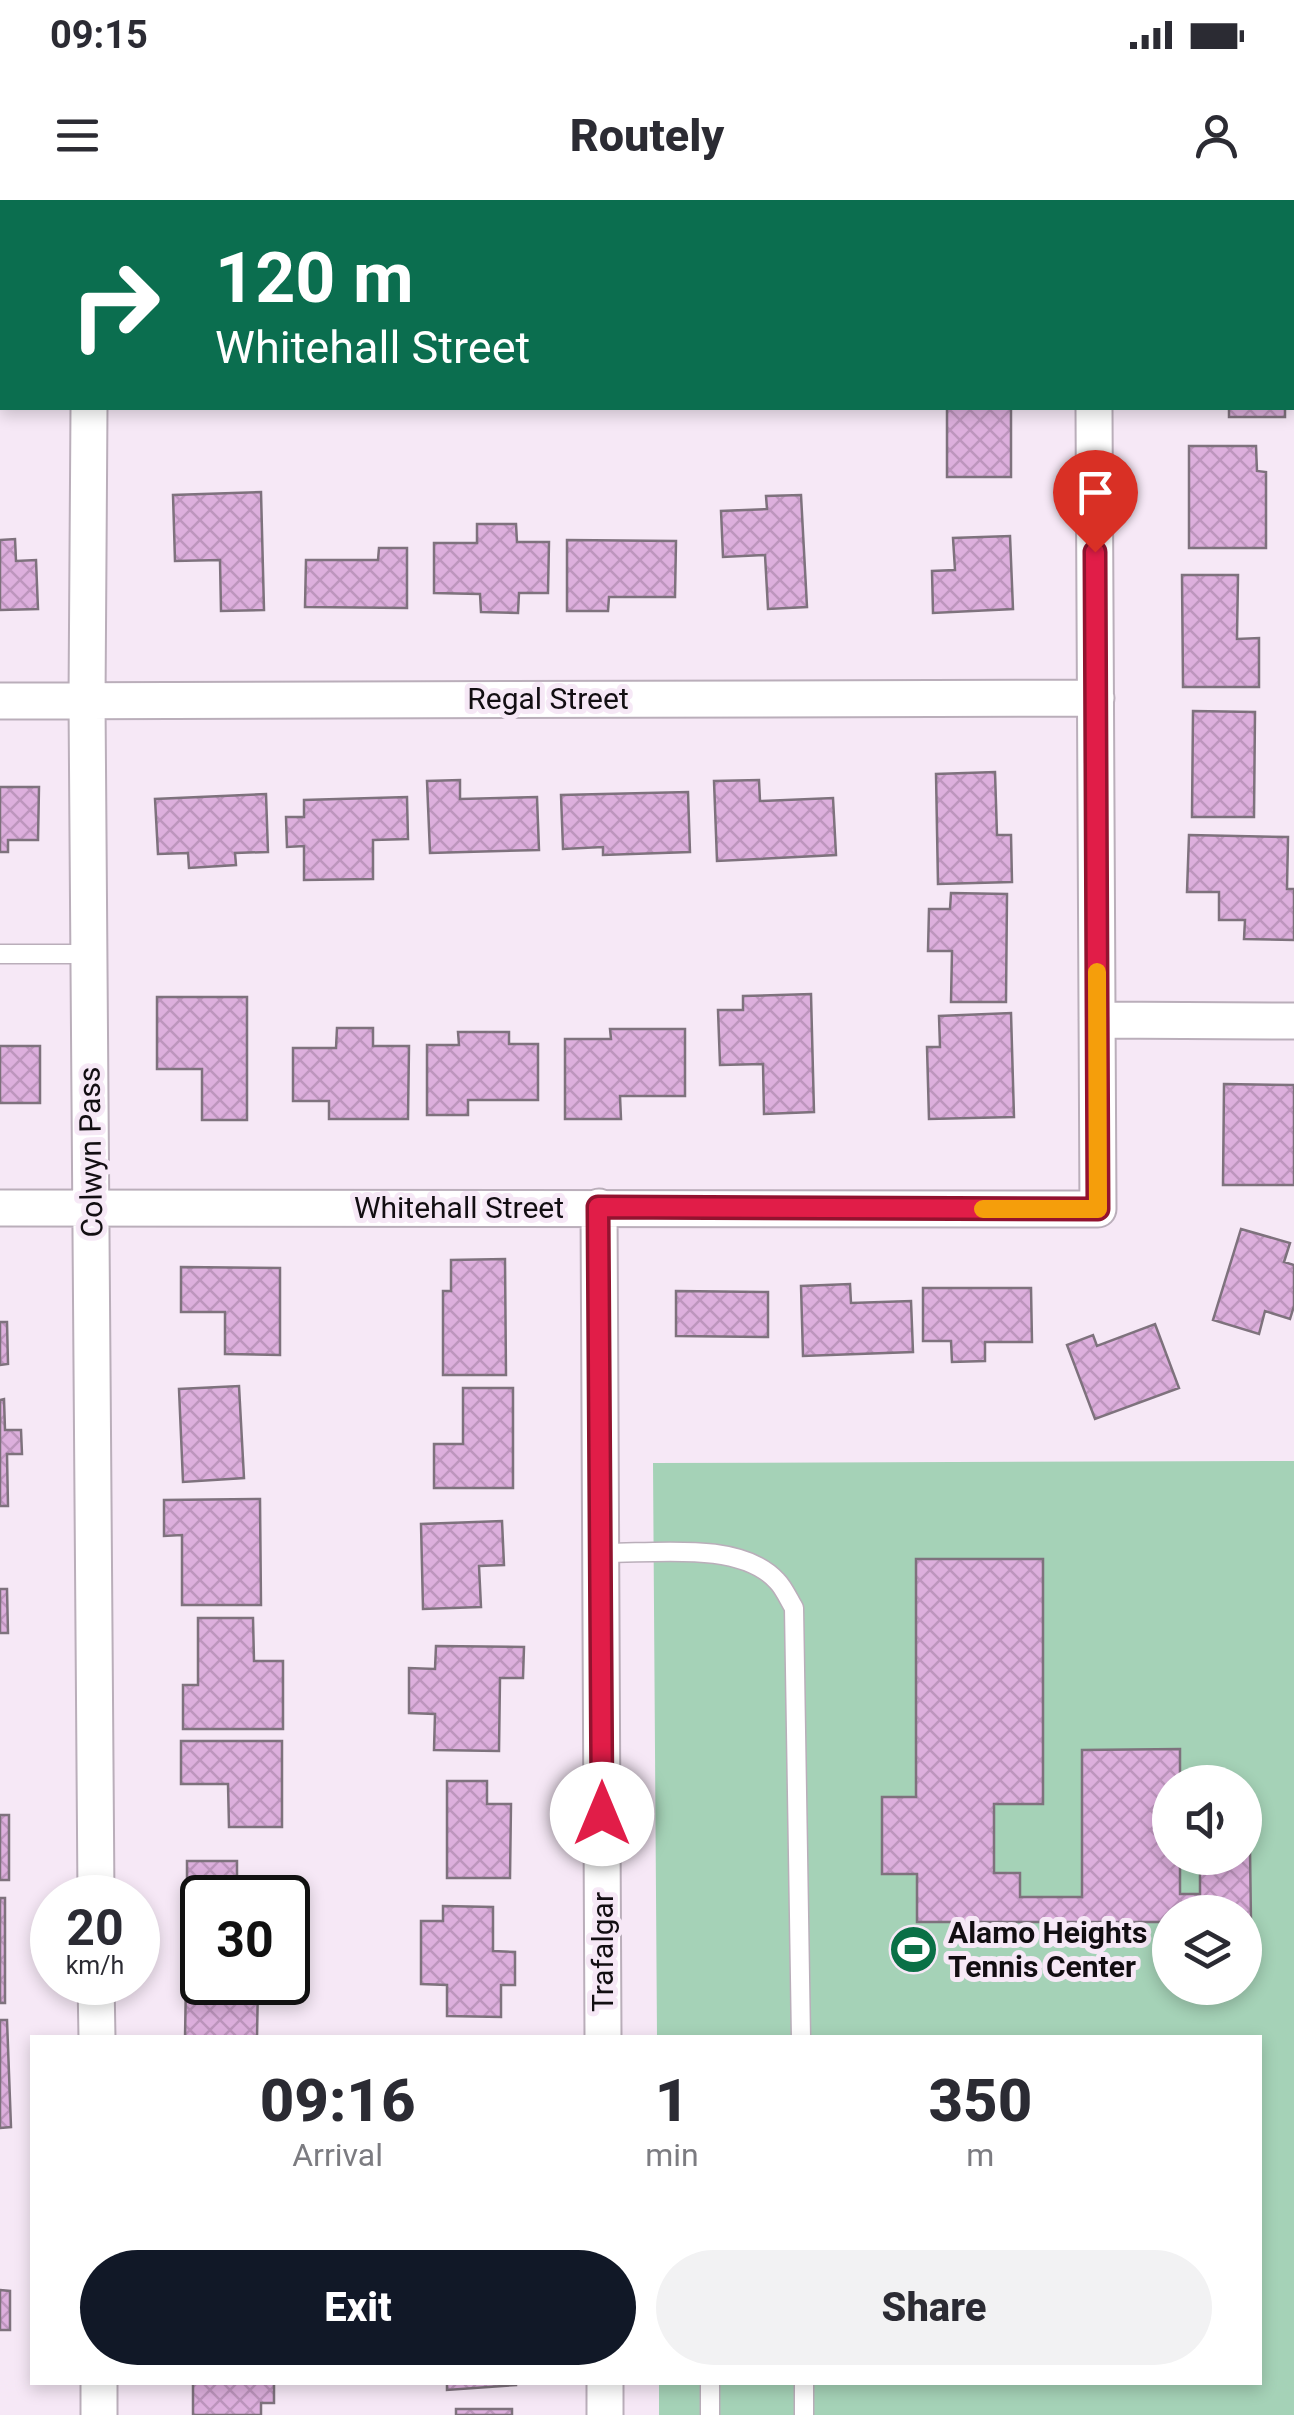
<!DOCTYPE html>
<html lang="en">
<head>
<meta charset="utf-8">
<style>
	:root { --surface:#fff; --page:#f2f2f3; --text:#2b2b33; --muted:#7c7c81; --accent:#111827 }
	body { margin:0; font-family:Roboto,sans-serif; background:var(--page); color:var(--text); height:100vh; display:flex; flex-direction:column; font-size:38px; white-space:nowrap }
	* { box-sizing:border-box; margin:0 }
	p { font-size:32px; color:var(--muted) }
	.icon { flex:none; width:55px; height:55px; fill:none; stroke:currentColor; stroke-width:2; stroke-linecap:round; stroke-linejoin:round }
	.map { position:relative; flex:1; overflow:hidden }
	.sheet { position:absolute; left:30px; top:1835px; width:1232px; height:350px; display:flex; flex-direction:column; background:var(--surface); border-radius:0px; box-shadow:0 5px 15px #0003 }
	.sheet>* { flex:none }
	.banner { position:absolute; left:0px; top:0px; width:1295px; height:210px; box-shadow:0 5px 15px #0003; background:#0b6e4f; color:#fff; overflow:hidden }
	.buttons { position:absolute; left:1152px; top:1565px; display:grid; gap:20px }
	.buttons a { display:grid; place-items:center; width:110px; height:110px; border-radius:50%; background:var(--surface); box-shadow:0 5px 15px #0003; font-size:50px }
	.speed { position:absolute; left:30px; top:1675px; display:flex; gap:20px; font-size:50px; font-weight:700; text-align:center }
	.speed>* { display:grid; place-content:center; width:130px; height:130px; border-radius:50%; background:var(--surface); box-shadow:0 5px 15px #0003; line-height:1 }
	.speed small { font-size:25px; font-weight:400 }
	.speed .limit { border:5px solid #111; border-radius:15px; background:#fff; color:#111 }
	.pin { position:absolute; display:grid; place-items:center; width:85px; height:85px; color:#fff; margin:-102px -42px; border-radius:50% 50% 50% 0; rotate:-45deg; box-shadow:0 0 10px #0007 }
	.pin .icon { rotate:45deg }
	.me { position:absolute; width:110px; margin:-55px; rotate:0deg; stroke-linejoin:round; filter:drop-shadow(0 0 8px #0008) }
	.turn { display:flex; align-items:center; gap:35px; height:210px; padding:0 50px; font-size:45px }
	.turn .icon { width:130px; height:130px; stroke-width:2.5 }
	.turn b { display:block; font-size:70px; line-height:85px }
	.eta { display:flex; justify-content:space-evenly; align-items:center; height:170px; text-align:center }
	.eta b { font-size:60px; font-weight:800; line-height:70px }
	.primary-button { display:flex; gap:20px; margin-top:auto; padding:20px 50px }
	.primary-button a { flex:1; height:115px; border-radius:60px; background:var(--accent); color:#fff; font-size:40px; font-weight:800; line-height:115px; text-align:center }
	.primary-button a+a { background:var(--page); color:var(--text) }
	.status { display:flex; justify-content:space-between; align-items:center; height:70px; padding:0 50px; background:var(--surface); direction:ltr }
	.status svg { height:28px; fill:currentColor }
	header { display:flex; justify-content:space-between; align-items:center; height:130px; padding:0 50px; background:var(--surface); font-size:45px; font-weight:800 }
	.map>svg:first-child { display:block }
	.green { fill:#a5d2b7; fill-rule:evenodd }
	.building { fill:url(#building-cross-hatch); stroke:#7e727d; stroke-width:2.5 }
	.lines { fill:none; stroke-linecap:round; stroke-linejoin:round }
	.service-casing { stroke:#baaeba; stroke-width:21 }
	.minor-casing { stroke:#baaeba; stroke-width:39 }
	.service { stroke:#fff; stroke-width:18 }
	.minor { stroke:#fff; stroke-width:35 }
	.route-casing { stroke:#92132f; stroke-width:25 }
	.route { stroke:#e11d48; stroke-width:18 }
	.slow { stroke:#f59e0b; stroke-width:18 }
	.labels { text-anchor:middle; stroke-width:10; stroke-linejoin:round; paint-order:stroke }
	.street-label { font-size:30px; fill:#120e12; stroke:#f6e8f6 }
	.poi-label { font-size:30px; font-weight:bold; fill:#120e12; stroke:#f6e8f6; text-anchor:start }
</style>
</head>
<body>
<div class="status"><b>09:15</b><svg viewBox="0 0 49 12"><path d="M0 12V9h3v3zM5 12V6h3v6zM10 12V3h3v9zM15 12V0h3v12zM26 1h20v11H26zM47 4h2v5h-2z"/></svg></div>
<header><svg class="icon" aria-label="menu" viewBox="0 0 24 24"><path d="M4 6h16M4 12h16M4 18h16"/></svg>Routely<svg class="icon" aria-label="person" viewBox="0 0 24 24"><circle cx="12" cy="8" r="4"/><path d="M4 21q1-7 8-7t8 7"/></svg></header>
<div class="map">
<svg width="1294" height="2215" viewBox="0 0 1294 2215">
	<defs>
		<pattern id="building-cross-hatch" width="8" height="8" patternUnits="userSpaceOnUse" patternTransform="scale(2.5)"><rect width="8" height="8" fill="#ddafdd"/><path d="M0 0l8 8M0 8l8-8" fill="none" stroke="#bd95bd"/></pattern>
	</defs>
	<rect width="100%" height="100%" fill="#f6e8f6"/>
	<path class="green" d="M1294,1261V2215H659V2183L1260,2182V1838L657,1837L653,1263ZM1170,1582H1245V1658H1170ZM1170,1712H1245V1788H1170Z"/>
	<path class="building" d="M0,86H2L0,193Z
		M947,208H1011V277H947Z
		M1229,208H1285V217H1229Z
		M1189,246H1256L1257,271L1266,272V348H1189Z
		M261,292L264,410L221,411L220,360L175,361L173,295Z
		M801,295L807,407L768,409L765,355L723,357L721,311L767,309L766,296Z
		M477,324H516L517,342H549L548,393H519L518,413L481,412L480,394L434,393V343H477Z
		M1010,336L1013,409L933,413L932,371L955,370L953,338Z
		M15,339L16,361L36,360L38,409L0,410V340Z
		M567,340L676,341L675,397H609L608,411H567Z
		M379,348H407V408L305,407L306,360H378Z
		M1182,375H1238L1237,439L1259,438V487H1183Z
		M1193,511L1255,512L1254,617H1192Z
		M995,572L997,635H1011L1012,682L938,684L936,574Z
		M460,580V599L537,597L539,650L430,653L427,581Z
		M759,580L760,601L833,598L836,655L717,661L714,581Z
		M0,587H39L38,640H8V652H0Z
		M688,592L690,652L603,655V647L563,649L561,595Z
		M266,594L268,652L235,653L236,665L189,668L188,653L158,654L155,599Z
		M407,597L408,639L373,640V679L304,680V646L287,647L286,617H304V600Z
		M1189,635L1288,637L1287,689H1294V740L1244,739L1245,720H1219V692H1187Z
		M951,693L1007,694L1006,802H951L952,751H928L929,709H950Z
		M811,794L814,912L764,914L763,864L720,865L718,810H743V796Z
		M157,797H247V920H202V869H157Z
		M1011,813L1014,917L929,919L927,847H940L939,816Z
		M337,828H373V846H409L408,919H329V901H293V848H336Z
		M610,829H685V896H620L621,919H565V839H611Z
		M458,832H509V844H538V900H468V915H427V845H459Z
		M0,846H40V903H0Z
		M1224,884L1294,885V985H1223Z
		M1241,1029L1290,1043L1284,1062L1294,1065V1106L1290,1119L1265,1111L1259,1134L1213,1120Z
		M505,1059L506,1175H443V1091H451V1060Z
		M181,1067L280,1068V1155L225,1154V1112H181Z
		M850,1084L851,1103L911,1101L913,1152L803,1156L801,1086Z
		M923,1088H1031L1032,1142H985V1161L952,1162L951,1141H923Z
		M676,1091L768,1092V1137L676,1136Z
		M0,1122H7L8,1164L0,1165Z
		M1155,1124L1179,1188L1095,1219L1067,1145L1093,1135L1097,1146Z
		M239,1186L244,1278L183,1282L179,1189Z
		M463,1188H513V1288H434V1244H463Z
		M4,1199L5,1230H21L22,1254H7L8,1306H0V1200Z
		M260,1299L261,1405H182V1335L164,1336V1300Z
		M502,1321L504,1365L479,1366L481,1407L423,1409L421,1324Z
		M916,1359H1043V1604H994V1673H1020V1697H1082V1550L1180,1549V1582H1170V1658H1180V1694H1200V1658H1245V1651H1250L1251,1722H1245V1712H1170V1722H917V1674H882V1597H916Z
		M0,1389H7L8,1433H0Z
		M198,1418H253L254,1461H283V1529H183V1485H198Z
		M436,1446L524,1447L523,1478H500L499,1551L434,1550L435,1514L409,1513V1468L435,1469Z
		M181,1541H282V1627H229L228,1584H181Z
		M447,1581H487V1604H511L510,1678H447Z
		M0,1615H9V1680H0Z
		M187,1661H237V1697L246,1698H202V1763H187Z
		M0,1698H5V1803H0Z
		M443,1706L493,1707V1751L515,1752V1785H501V1817L447,1816V1785L421,1784V1721H443Z
		M186,1780L258,1782L257,1838H185Z
		M0,1820H7L11,1927L0,1928Z
		M0,2090L10,2091V2130H0Z
		M193,2182H274V2203H261V2215H193Z
		M447,2182H516V2185L447,2190Z
		M456,2209H512V2215H456Z"/>
	<g class="lines">
		<defs>
			<path id="service" d="M0,754H89
				M600,1353C652,1354 740,1340 777,1381C784,1388 789,1400 794,1408L801,1838
				M710,2182V2215
				M804,2182V2215"/>
			<path id="minor" d="M1093,0V2
				M0,2L600,0
				M89,208L87,501L96,1698
				M0,501L1096,498
				M1097,820L1294,821
				M599,1007L603,1838
				M0,1008L1098,1009L1094,208
				M96,1782L97,1838
				M99,2182V2215
				M605,2182V2215"/>
		</defs>
		<use href="#service" class="service-casing"/>
		<use href="#minor" class="minor-casing"/>
		<use href="#service" class="service"/>
		<use href="#minor" class="minor"/>
	</g>
	<g class="lines">
		<defs>
			<path id="route" d="M602,1614L598,1007L1098,1009L1095,352"/>
		</defs>
		<use href="#route" class="route-casing"/>
		<use href="#route" class="route"/>
		<path class="slow" d="M983,1009H1098L1097,772"/>
	</g>
	<defs>
		<symbol id="stadium-disc" viewBox="-11 -11 22 22"><circle r="9.5" fill="#0a7046" stroke="#f6e8f6"/><path d="M0-5a6.5 5 0 1 0 0 10a6.5 5 0 1 0 0-10ZM-3.5-1.8h7v3.6h-7Z" fill="#fff"/></symbol>
	</defs>
	<g fill-rule="evenodd">
		<use href="#stadium-disc" x="886" y="1722" width="55" height="55"/>
	</g>
	<g class="labels">
		<g class="street-label">
			<text x="548" y="509">Regal Street</text>
			<text transform="translate(91 952) rotate(-91)" y="10">Colwyn Pass</text>
			<text x="459" y="1018">Whitehall Street</text>
			<text transform="translate(603 1752) rotate(-90)" y="10">Trafalgar</text>
		</g>
		<g class="poi-label">
			<text x="948" y="1743">Alamo Heights<tspan x="948" dy="34">Tennis Center</tspan></text>
		</g>
	</g>
</svg>
<div class="buttons">
<a><svg class="icon" aria-label="sound" viewBox="0 0 24 24"><path d="M4 9h4l5-4v14l-5-4H4zM17 9q2 3 0 6"/></svg></a>
<a><svg class="icon" aria-label="layers" viewBox="0 0 24 24"><path d="M12 4l9 5-9 5-9-5zM3 14l9 5 9-5"/></svg></a>
</div>
<div class="speed"><div>20<small>km/h</small></div><div class="limit">30</div></div>
<div class="pin" style="left:1095px;top:352px;background:#d93025"><svg class="icon" aria-label="arrive" viewBox="0 0 24 24"><path d="M6 21V4h12l-3 4 3 4H6"/></svg></div>
<svg class="me" style="left:602px;top:1614px" viewBox="-20 -20 40 40"><circle r="19" fill="#fff"/><path d="M0-13L10 11 0 6-10 11z" fill="#e11d48"/></svg>
<div class="banner">
<div class="turn"><svg class="icon" aria-label="right" viewBox="0 0 24 24"><path d="M7 20v-9h11M14 6l5 5-5 5"/></svg><div><b>120 m</b>Whitehall Street</div></div>
</div>
<section class="sheet">
<div class="eta">
<div><b>09:16</b><p>Arrival</p></div>
<div><b>1</b><p>min</p></div>
<div><b>350</b><p>m</p></div>
</div>
<div class="primary-button"><a>Exit</a><a>Share</a></div>
</section>
</div>
</body>
</html>
